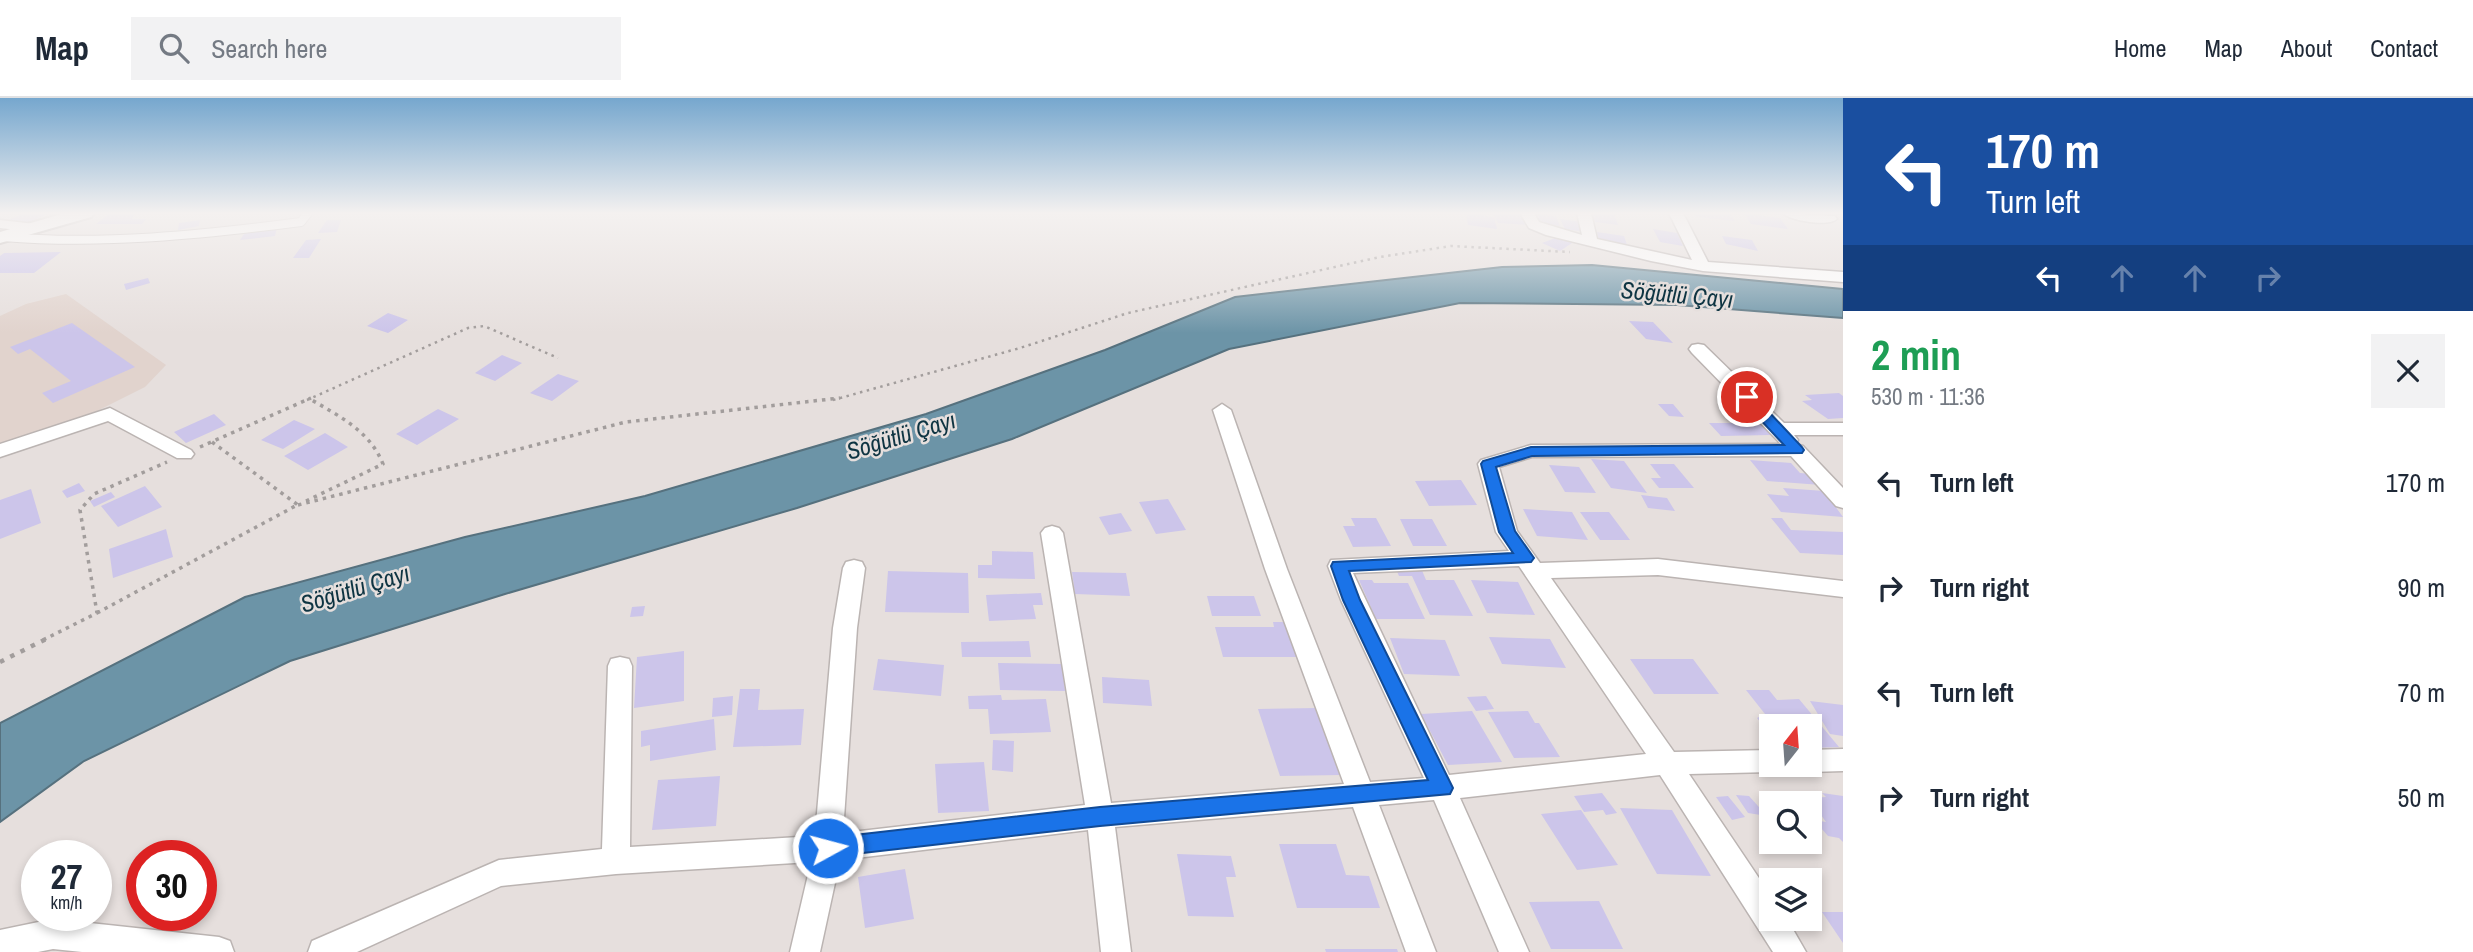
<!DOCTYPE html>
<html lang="en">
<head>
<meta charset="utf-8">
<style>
	:root { --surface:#fff; --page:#f2f2f3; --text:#1f2937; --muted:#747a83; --line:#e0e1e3 }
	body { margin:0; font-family:"Archivo Narrow",sans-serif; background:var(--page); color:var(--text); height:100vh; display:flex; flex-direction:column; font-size:26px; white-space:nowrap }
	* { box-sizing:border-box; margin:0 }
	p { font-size:23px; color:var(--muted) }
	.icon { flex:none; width:38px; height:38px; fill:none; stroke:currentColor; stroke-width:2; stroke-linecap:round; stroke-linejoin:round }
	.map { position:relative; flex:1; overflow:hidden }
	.sheet { display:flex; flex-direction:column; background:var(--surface); width:630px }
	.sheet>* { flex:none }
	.guide { background:#1a4fa0; color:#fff; overflow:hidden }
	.needle { width:46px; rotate:17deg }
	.fabs { position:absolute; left:1759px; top:616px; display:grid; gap:14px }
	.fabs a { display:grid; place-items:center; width:63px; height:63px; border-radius:0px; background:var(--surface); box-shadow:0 4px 10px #0003; font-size:35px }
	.speed { position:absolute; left:21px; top:742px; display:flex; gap:14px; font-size:35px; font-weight:700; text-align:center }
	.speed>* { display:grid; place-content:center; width:91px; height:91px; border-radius:50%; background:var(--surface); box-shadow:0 4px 10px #0003; line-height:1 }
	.speed small { font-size:18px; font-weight:400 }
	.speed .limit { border:10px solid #d22; background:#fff; color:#111 }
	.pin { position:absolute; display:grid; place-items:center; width:60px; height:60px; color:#fff; margin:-30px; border:4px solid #fff; border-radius:50%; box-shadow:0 2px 7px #0007 }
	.me { position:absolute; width:77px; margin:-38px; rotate:83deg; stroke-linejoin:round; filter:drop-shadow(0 0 5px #0008) }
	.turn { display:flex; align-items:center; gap:24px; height:147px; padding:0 28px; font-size:32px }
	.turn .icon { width:91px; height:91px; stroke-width:2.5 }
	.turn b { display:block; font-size:49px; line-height:60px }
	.lanes { display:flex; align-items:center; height:66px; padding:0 28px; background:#0003; justify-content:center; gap:35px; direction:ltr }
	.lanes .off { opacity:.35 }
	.round { display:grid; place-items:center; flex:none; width:74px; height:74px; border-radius:0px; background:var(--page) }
	.summary { display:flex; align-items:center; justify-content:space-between; height:119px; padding:0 28px }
	h1 { font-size:42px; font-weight:800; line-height:52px; color:#1e9e55 }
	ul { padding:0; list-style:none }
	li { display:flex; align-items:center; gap:21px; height:105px; padding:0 28px }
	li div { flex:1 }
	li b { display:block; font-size:26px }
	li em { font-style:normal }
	header { display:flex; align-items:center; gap:42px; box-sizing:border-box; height:98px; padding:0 35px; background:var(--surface); border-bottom:2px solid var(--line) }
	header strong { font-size:33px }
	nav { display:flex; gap:38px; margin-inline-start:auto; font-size:24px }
	.search { width:490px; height:63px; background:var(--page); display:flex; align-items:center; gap:18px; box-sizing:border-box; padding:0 24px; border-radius:0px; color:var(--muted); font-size:26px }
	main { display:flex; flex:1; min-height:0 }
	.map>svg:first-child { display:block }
	.built { fill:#e1d3cd }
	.water { fill:#6c94a7; stroke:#56717e; stroke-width:2 }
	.building { fill:#ccc5ea }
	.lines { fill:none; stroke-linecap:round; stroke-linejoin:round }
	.service-casing { stroke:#bbb4b2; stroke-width:10 }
	.minor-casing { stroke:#bbb4b2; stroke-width:3 }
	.tertiary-casing { stroke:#bbb4b2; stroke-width:4 }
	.path-far2 { stroke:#a29d9c; stroke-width:2.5; stroke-dasharray:2.5 4.5; stroke-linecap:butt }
	.path-far1 { stroke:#a29d9c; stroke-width:3.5; stroke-dasharray:3.5 5; stroke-linecap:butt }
	.path { stroke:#a29d9c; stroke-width:4.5; stroke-dasharray:4.5 7; stroke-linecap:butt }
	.service { stroke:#fff; stroke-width:8 }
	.minor { fill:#fff; fill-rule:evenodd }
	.tertiary { fill:#fff; fill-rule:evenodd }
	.route { fill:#1a73e8; stroke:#114b97; stroke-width:2 }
	.labels { text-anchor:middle; stroke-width:5; stroke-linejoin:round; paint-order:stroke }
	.water-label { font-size:24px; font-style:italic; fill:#0e3442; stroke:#e6dfdd }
</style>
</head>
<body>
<header>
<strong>Map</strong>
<div class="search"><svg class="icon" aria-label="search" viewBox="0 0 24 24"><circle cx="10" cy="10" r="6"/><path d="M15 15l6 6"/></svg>Search here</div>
<nav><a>Home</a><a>Map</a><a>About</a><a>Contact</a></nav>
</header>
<main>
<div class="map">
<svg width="1843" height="854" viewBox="0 0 1843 854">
	<rect width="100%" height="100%" fill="#e6dfdd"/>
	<path class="built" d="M66,196L166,267L145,289L97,313L0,346V218L26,206Z"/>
	<path class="water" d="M1592,167L1843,191V220L1677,207L1460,205L1229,251L1012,341L797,410L505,496L290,563L84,663L0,724V625L245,499L465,439L645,398L926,316L1105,252L1235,199L1502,169Z"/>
	<path class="building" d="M24,115H48L27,126L9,122Z
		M110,115H135L132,121H146L142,126H96Z
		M1466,115L1494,119L1497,131L1468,127Z
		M1493,115H1522L1529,127L1498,125Z
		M1592,115H1614L1618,127L1595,124Z
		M1694,115H1729L1735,123L1697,119Z
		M1744,115L1780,120L1788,131L1751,126Z
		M1535,116L1556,118L1560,128L1538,125Z
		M1560,121L1582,124L1586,134L1565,131Z
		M200,122L199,128L178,132L179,125Z
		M327,122H341L337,134L318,135Z
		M277,129L275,138L240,142L246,133Z
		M1653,131L1677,135L1683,148L1660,144Z
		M1597,134L1624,138L1627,147L1599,143Z
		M1722,138L1752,142L1758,153L1726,146Z
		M1558,139L1572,145L1560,153L1542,145Z
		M321,141L309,160H293L306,142Z
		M61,154L34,175H0V158L4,155Z
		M148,180L150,185L126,192L124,186Z
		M388,215L408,222L388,235L367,228Z
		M1629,223L1653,224L1673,245L1646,241Z
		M72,225L135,269L53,305L42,295L71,283L30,251L18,256L10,249Z
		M502,257L522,265L495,283L475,275Z
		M558,276L579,283L552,303L530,295Z
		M1839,295L1843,298V320L1828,321L1802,303L1812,302L1805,297Z
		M1658,306H1673L1684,319L1669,318Z
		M438,311L459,321L417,347L396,336Z
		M214,316L226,327L186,345L174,334Z
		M294,322L315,331L283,351L261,342Z
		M1709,325H1759L1771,337L1721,338Z
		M325,335L348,349L308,372L284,358Z
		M1591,361L1624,363L1647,395L1611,390Z
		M1750,362L1791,365L1800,375L1811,376L1821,387L1767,383Z
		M1650,366H1674L1694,390H1659L1651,380H1661Z
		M1549,367L1579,369L1596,395L1565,394Z
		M1461,382L1477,407L1429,408L1415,383Z
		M79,385L85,393L67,400L62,393Z
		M145,388L162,409L118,429L101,408Z
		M1783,390L1824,393L1843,419L1781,414L1767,396L1789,398Z
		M31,391L41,425L0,441V402Z
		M111,394L115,399L94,409L90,403Z
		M1641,397L1667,400L1675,413L1648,410Z
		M1168,401L1186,432L1156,436L1139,404Z
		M1523,411L1572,414L1588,442L1537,438Z
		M1580,414H1609L1630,442H1600Z
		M1121,415L1132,433L1109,437L1099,419Z
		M1351,420H1376L1391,448L1353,449L1343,428H1355Z
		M1771,420H1782L1791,432L1843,434V457L1800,455Z
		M1400,421H1432L1447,448H1413Z
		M166,431L173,459L113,480L109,451Z
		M992,453L1033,454L1035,481L978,480V467H992Z
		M1395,469L1421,470L1426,482H1454L1473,518L1430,517L1412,478H1399Z
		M888,473L968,475L969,515L885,514Z
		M1072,474L1126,475L1130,498L1075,496Z
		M1359,482H1372L1374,485H1408L1425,521H1376Z
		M1471,482L1518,484L1535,517L1487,515Z
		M1041,495L1043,507H1033L1036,521L989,523L986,497Z
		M1207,498H1254L1261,518H1212Z
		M645,508L643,518L630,519L632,509Z
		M1273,524H1287L1299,559H1223L1215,529H1274Z
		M1489,539L1550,541L1566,570L1502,566Z
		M1390,540L1445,542L1460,578L1404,576Z
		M1029,543L1031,559H962L961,544Z
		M684,553V603L634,610L637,559Z
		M878,561L944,567L941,598L873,592Z
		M1630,561H1693L1719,596H1654Z
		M998,565L1062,566L1065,593L1000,592Z
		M1102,579L1149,582L1152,608L1103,605Z
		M740,591H760L758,612L804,611L801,647L733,649Z
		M1746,592H1769L1777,602L1799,601L1839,649L1810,650V628H1771V637L1757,620L1765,616Z
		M1001,597L1002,602L1046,601L1051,634L990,636L988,611H969L968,598Z
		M733,598L732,617L712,619L713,600Z
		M1486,598L1494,611L1476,613L1467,599Z
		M1810,603L1843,607V638L1830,636Z
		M1317,610L1341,677L1280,678L1258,611Z
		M1472,613L1502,664L1448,667L1421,616Z
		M1528,613L1535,625H1539L1560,659L1514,660L1488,614Z
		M714,621L716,652L650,663V647L641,649V633Z
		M993,642L1014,643L1013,674L992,672Z
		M984,664L989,713L938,715L935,666Z
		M720,678L716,728L652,732L658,682Z
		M1602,695L1617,715L1606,717L1603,712L1584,714L1574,698Z
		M1822,695L1843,698V744L1839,740L1828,738L1814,722L1826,724L1809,700L1826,699Z
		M1736,697L1749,698L1767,718L1748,715Z
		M1728,698L1745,719L1732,722L1716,699Z
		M1620,710L1672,712L1711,778L1657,776Z
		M1581,712L1618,767L1577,772L1541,716Z
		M1279,746H1336L1346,777L1369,778L1380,810H1297Z
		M1177,756L1231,758L1236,779H1226L1234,819L1188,818Z
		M905,771L914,821L865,830L858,779Z
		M1599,803L1623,851H1551L1529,804Z
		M1822,814H1843V845Z
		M1325,851H1397L1398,854H1326Z"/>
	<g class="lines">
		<defs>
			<path id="service" d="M3,139C103,147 201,137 301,124L308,115"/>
			<path id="minor" d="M1520,115H1534L1539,124L1582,137L1577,115H1591L1597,141L1692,162L1669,115H1683L1708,164L1843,174V184L1703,173L1651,163L1546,137L1529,130Z
				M1782,115L1835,118L1837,121C1828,129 1792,123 1782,115Z
				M0,122L35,126L42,130L35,134L0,130Z
				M1698,246L1704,247L1784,325H1843V337H1794L1798,342L1795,346L1803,348L1843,390V410L1836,408L1791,358L1532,359L1499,369L1517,433L1540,465L1658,461L1843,483V499L1658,477L1551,480L1674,654L1771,652V667H1782L1780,671L1771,674L1689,676L1771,798V821H1787L1806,854H1773L1660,677L1460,700L1529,854H1499L1434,702L1379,707L1436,854H1406L1353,709L1115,729L1131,854H1101L1088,732L840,762L820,854H790L811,764L616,776L501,788L357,854H308L312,843L499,762L602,751L608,568L611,561L620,559L629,561L632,568L630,749L815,738L833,530L843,470L846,464L854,462L862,464L865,470L857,530L843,735L1085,707L1041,435L1045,430L1052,428L1059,430L1063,435L1111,705L1344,686L1265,471L1213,312L1222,306L1231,312L1287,471L1370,684L1424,680L1341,502L1328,468L1331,462L1509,453L1496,434L1478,366L1481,362L1531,347L1781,346L1692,255L1689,251L1692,247ZM1519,468L1646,656L1449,677L1353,475Z
				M110,310L191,352L194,356L191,360H177L108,323L0,359V346Z
				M1843,651V673L1810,674L1801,671L1799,667H1810V652Z
				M53,821L219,839L230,843L234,854H82L53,851L38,854H0V832Z"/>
			<path id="tertiary" d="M65,115H94L91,119L0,145V134Z"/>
		</defs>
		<use href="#service" class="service-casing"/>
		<use href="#minor" class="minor-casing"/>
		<use href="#tertiary" class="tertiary-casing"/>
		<path class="path-far2" d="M307,302L468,230L484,228L558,260
			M833,302L1020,250L1128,215L1380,159L1451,148L1570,154"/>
		<path class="path-far1" d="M212,344L298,407
			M200,349L311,300
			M306,403L383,366C370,333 339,318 310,301
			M298,407L626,324L840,300
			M97,515L299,406
			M43,542L97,515L80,412L94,396L167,364"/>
		<path class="path" d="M0,564L46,541"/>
		<use href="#service" class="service"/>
		<use href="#minor" class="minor"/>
		<use href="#tertiary" class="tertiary"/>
	</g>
	<linearGradient id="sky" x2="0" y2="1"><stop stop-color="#76a7ce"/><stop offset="0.49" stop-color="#f4f1f0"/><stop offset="1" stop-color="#f4f1f0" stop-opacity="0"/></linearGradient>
	<rect width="1843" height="235" fill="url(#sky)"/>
	<path class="route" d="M1747,295L1752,296L1802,349L1804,352L1802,355L1532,358L1496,369L1515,433L1534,460L1531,464L1349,473L1360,502L1453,690L1450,696L1100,728L828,759L821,756L818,750L821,743L828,740L1100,709L1428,682L1343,502L1331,468L1333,464L1513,455L1499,434L1481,366L1483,363L1531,349L1784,347L1742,302L1740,299Z"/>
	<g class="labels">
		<g class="water-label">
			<text transform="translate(1677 197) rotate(5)" y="8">Söğütlü Çayı</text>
			<text transform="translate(901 338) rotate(-17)" y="8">Söğütlü Çayı</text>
			<text transform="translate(355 491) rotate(-17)" y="8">Söğütlü Çayı</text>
		</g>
	</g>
</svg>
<div class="fabs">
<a><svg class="needle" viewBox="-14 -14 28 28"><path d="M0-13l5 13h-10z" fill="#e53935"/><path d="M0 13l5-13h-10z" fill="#747a83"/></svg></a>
<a><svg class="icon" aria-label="search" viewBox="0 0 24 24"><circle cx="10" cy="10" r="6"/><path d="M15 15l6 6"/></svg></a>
<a><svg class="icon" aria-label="layers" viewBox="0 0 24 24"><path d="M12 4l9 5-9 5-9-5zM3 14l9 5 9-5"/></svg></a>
</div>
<div class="speed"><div>27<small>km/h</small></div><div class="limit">30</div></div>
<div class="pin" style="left:1747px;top:299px;background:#d93025"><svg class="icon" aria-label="arrive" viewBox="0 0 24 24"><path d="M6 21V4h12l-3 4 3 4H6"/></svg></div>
<svg class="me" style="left:828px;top:750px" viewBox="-20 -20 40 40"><circle r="17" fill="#1a73e8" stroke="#fff" stroke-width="3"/><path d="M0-11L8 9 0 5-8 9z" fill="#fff"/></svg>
</div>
<section class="sheet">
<div class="guide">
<div class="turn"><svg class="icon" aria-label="left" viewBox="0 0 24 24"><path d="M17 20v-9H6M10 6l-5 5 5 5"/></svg><div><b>170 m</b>Turn left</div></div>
<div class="lanes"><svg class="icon" aria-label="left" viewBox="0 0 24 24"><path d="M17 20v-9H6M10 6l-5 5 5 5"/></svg><svg class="icon off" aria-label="ahead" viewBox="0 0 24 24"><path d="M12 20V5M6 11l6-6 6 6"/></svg><svg class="icon off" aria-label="ahead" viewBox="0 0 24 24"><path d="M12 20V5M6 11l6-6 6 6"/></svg><svg class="icon off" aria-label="right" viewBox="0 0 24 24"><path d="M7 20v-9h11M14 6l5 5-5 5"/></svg></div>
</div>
<div class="summary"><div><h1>2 min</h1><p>530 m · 11:36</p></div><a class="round"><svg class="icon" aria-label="close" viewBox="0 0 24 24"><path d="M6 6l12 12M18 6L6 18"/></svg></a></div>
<ul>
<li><svg class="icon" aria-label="left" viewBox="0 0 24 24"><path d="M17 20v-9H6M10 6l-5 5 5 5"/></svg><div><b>Turn left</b></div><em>170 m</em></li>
<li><svg class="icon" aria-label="right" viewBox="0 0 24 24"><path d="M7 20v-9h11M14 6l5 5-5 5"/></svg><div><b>Turn right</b></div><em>90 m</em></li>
<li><svg class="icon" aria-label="left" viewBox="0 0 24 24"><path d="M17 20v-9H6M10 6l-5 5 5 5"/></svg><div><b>Turn left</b></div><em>70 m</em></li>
<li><svg class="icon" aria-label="right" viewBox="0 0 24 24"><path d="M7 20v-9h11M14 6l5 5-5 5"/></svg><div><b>Turn right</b></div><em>50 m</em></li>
</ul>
</section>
</main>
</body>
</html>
